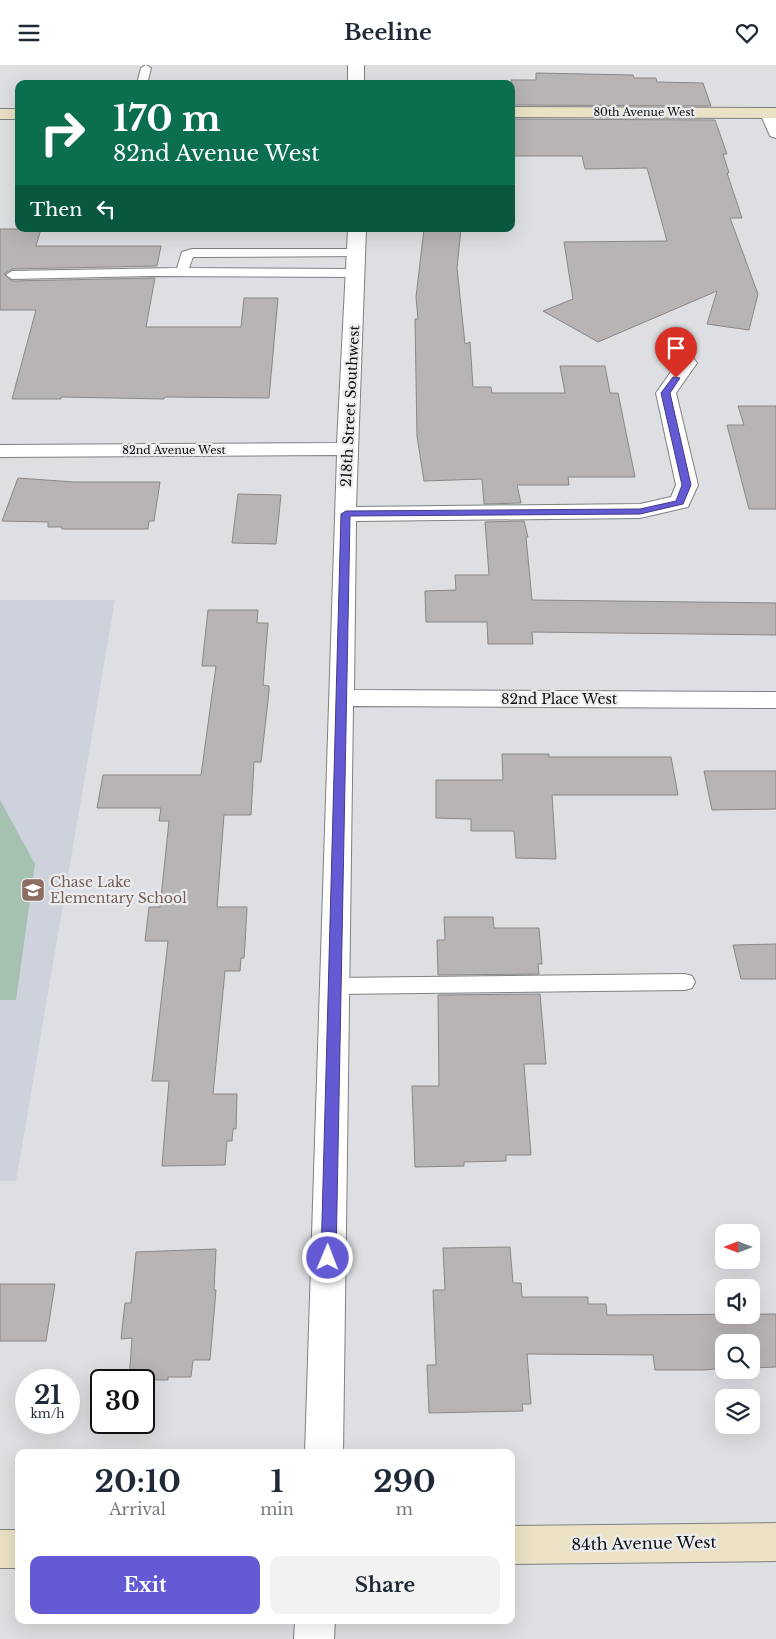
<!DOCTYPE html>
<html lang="en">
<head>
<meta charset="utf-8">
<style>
	:root { --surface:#fff; --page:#f2f2f3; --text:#1f2937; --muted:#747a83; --accent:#645bd4 }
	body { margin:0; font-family:"Libre Baskerville",serif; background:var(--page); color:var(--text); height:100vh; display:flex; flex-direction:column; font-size:19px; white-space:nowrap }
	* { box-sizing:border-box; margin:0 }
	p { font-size:16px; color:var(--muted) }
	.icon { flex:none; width:28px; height:28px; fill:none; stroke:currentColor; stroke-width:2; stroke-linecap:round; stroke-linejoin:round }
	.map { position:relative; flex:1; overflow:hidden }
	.details { position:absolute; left:15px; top:1384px; width:500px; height:175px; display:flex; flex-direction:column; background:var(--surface); border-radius:10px; box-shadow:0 5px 20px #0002 }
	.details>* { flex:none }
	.guide { position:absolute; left:15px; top:15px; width:500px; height:152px; border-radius:10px; box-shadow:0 5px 20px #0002; background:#0b6e4f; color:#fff; overflow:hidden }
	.needle { width:32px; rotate:270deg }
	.buttons { position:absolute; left:715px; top:1159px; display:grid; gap:10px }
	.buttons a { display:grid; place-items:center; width:45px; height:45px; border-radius:10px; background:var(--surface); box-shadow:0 5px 20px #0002; font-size:25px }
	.speed { position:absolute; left:15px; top:1304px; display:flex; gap:10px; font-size:25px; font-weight:700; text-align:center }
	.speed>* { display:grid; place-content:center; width:65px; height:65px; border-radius:50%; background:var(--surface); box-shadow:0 5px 20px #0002; line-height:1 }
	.speed small { font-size:12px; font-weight:400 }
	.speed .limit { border:2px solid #111; border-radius:8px; background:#fff; color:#111 }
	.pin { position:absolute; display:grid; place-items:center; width:42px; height:42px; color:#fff; margin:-51px -21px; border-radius:50% 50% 50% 0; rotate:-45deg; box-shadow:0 0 5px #0007 }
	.pin .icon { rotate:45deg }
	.me { position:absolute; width:55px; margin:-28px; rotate:1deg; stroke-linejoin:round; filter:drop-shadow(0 0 4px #0008) }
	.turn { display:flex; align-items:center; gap:18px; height:105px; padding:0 15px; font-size:22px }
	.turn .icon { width:65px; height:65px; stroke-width:2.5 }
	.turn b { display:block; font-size:35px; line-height:42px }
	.then { display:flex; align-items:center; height:48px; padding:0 15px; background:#0003; gap:10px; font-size:19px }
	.eta { display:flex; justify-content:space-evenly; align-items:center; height:85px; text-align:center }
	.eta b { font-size:30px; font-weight:700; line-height:35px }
	.button { display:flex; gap:10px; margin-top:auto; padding:10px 15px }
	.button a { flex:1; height:58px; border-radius:10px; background:var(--accent); color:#fff; font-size:20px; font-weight:700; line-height:58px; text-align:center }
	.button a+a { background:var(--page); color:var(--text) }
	header { display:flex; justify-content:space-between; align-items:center; height:65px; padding:0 15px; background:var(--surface); font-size:22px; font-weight:700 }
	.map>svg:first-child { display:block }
	.built { fill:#ced2dc }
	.green { fill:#a5c1b0 }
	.building { fill:#b8b4b3; stroke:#8b8786 }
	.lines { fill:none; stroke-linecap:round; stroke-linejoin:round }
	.lane-casing { stroke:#7f8083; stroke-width:2 }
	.street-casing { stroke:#7f8083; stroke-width:2 }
	.secondary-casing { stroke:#7f8083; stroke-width:2 }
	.lane { fill:#fff; fill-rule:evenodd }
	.street { fill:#fff; fill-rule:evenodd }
	.secondary { fill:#ebe2c5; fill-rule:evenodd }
	.route { fill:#645bd4; stroke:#413b8a }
	.labels { text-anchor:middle; stroke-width:4.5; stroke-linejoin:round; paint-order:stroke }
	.far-street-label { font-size:11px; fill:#0c0d0e; stroke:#ebecef }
	.street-label { font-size:14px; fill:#0c0d0e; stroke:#ebecef }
	.education-label { font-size:14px; fill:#785e54; stroke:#ebecef; text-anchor:start }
	.near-street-label { font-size:16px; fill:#0c0d0e; stroke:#ebecef }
</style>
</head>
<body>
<header><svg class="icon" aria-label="menu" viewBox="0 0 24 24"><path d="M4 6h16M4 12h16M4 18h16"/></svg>Beeline<svg class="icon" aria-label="heart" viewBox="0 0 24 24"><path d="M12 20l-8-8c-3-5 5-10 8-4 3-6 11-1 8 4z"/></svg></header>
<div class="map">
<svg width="776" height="1574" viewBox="0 0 776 1574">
	<rect width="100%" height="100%" fill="#dddfe2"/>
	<path class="built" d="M0,535H115L16,1116H0Z"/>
	<path class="green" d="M0,735L35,799L16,935H0Z"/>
	<path class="building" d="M536,8L633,10L634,13H656L657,17L703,18L711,41L511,40V15H536Z
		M511,54L715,55L727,89H723L729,108H727L742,153H730L758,229L749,265L707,259L717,226L598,277L543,246L573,234L564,177L667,176L647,103L585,104L582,91H511Z
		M0,164H41L36,181H161L157,201L12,204L4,209L12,216L155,213L146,262H241L244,233H278L269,333L165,332L164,334L61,332V334H12L36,245H0Z
		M424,164H461L457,203L465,279L470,277L473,322H491L492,328H565L560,301H605L610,328H618L635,412H568L569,420H517L521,438L484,439L482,414L424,416L417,371L415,254H418L416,232Z
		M738,341H776V444H749L727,360H744Z
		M18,413L74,417H160L154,456H149L148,464H62V462H48V457L2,456Z
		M238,429L281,430L276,479L232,478Z
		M524,456L528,472H526L532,535L776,538V570L532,567L533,579H488L487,557H426L425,526L456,525L455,510H489L485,457Z
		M208,545H258L257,558H268L263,620L269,621V627L261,697H254L251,750H224L217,842H247L245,879L244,893H241L240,906H225L213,1029H237L236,1064H233L232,1076H227L225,1100L162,1101L169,1016H152L168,876H145L149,842H160L169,756H159L161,743H97L103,710H201L216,601H202Z
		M502,689H549V692H671L678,730H552L556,794L516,793L514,766H471V754L436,753V715H503Z
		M704,706H776V744L712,745Z
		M444,852H493L494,863H539L542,899H538L539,909L438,910L437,875H445Z
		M776,879V914H741L733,880Z
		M540,929L546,999H524L531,1090H506V1096L464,1097V1101L415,1102L412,1021H439L438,930Z
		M510,1182L513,1218H521L522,1232H588V1239H606L607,1250L776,1249V1302L751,1303V1278H724V1303L705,1305H655L653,1290L527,1289L531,1339H522L523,1346L429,1348L427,1300H436L433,1225H445L443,1183Z
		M216,1184L214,1225H216L210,1295H193L191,1312H168V1315H129L132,1273L121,1274L125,1238H131L136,1187Z
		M0,1219H55L46,1276H0Z"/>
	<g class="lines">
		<defs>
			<path id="lane" d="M146,0L151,3L147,19H137L141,3Z
				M192,184H357L363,188L361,191L193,192L189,203L356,204L362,208L356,212L149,211L12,214L6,210L12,206L177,203L182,187Z
				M685,909L692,911L695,917L692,923L685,925L335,929L328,927L325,921L328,915L335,913Z"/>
			<path id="street" d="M348,0H364V19H348Z
				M768,43L774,45L776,48V73L770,71L760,48L762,45Z
				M348,164H366L356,442L640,439L671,432L676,420L656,328L680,294L687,292L694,294L697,298L676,328L698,420L688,442L640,453L356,456L354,625L776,627V643L353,641L343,1388H305L337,390L0,392V380L337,378Z
				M295,1555H335L334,1574H294Z"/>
			<path id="secondary" d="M511,42L776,43V53L511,52Z
				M0,44H19V54H0Z
				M776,1458V1496L511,1499V1461Z
				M0,1465H19V1503H0Z"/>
		</defs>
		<use href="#lane" class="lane-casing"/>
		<use href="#street" class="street-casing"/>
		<use href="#secondary" class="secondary-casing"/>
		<use href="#lane" class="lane"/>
		<use href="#street" class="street"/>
		<use href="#secondary" class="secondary"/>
	</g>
	<path class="route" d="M673,312L680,313L670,328L691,420L683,439L640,449L350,451L336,1193L333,1197L328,1199L324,1197L321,1193L341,449L346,446L640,444L676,436L682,420L661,328Z"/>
	<defs>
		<symbol id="school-square" viewBox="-11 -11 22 22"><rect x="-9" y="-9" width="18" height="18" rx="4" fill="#8d6e63" stroke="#ebecef"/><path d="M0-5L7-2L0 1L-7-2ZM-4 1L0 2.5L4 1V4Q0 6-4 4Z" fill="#fff"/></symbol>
	</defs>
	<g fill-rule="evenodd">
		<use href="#school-square" x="19" y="811" width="28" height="28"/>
	</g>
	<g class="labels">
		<g class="far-street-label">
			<text x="644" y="51">80th Avenue West</text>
			<text x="174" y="389">82nd Avenue West</text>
		</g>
		<g class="street-label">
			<text transform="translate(350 341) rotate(-87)" y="5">218th Street Southwest</text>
			<text x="559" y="639">82nd Place West</text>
		</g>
		<g class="education-label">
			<text x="50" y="822">Chase Lake<tspan x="50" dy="16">Elementary School</tspan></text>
		</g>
		<g class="near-street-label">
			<text transform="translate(644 1478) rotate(-1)" y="6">84th Avenue West</text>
		</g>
	</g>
</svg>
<div class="buttons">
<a><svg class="needle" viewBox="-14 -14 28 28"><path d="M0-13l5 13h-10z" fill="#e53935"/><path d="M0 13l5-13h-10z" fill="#747a83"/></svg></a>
<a><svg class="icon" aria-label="sound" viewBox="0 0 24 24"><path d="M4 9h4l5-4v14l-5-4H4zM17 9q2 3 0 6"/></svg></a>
<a><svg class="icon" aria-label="search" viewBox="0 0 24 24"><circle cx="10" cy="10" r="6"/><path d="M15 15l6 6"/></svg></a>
<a><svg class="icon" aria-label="layers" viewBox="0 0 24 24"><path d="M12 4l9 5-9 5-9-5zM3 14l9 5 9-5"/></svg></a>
</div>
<div class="speed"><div>21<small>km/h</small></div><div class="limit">30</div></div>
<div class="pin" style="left:676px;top:313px;background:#d93025"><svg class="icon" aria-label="arrive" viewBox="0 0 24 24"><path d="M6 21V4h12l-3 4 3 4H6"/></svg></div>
<svg class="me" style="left:328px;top:1193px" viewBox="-20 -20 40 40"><circle r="17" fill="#645bd4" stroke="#fff" stroke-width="3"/><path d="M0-11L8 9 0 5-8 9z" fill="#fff"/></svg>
<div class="guide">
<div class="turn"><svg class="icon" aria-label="right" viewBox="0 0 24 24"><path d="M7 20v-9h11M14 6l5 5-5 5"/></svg><div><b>170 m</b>82nd Avenue West</div></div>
<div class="then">Then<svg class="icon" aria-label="left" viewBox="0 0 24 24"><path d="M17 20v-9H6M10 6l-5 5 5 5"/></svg></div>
</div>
<section class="details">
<div class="eta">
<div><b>20:10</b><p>Arrival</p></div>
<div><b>1</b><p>min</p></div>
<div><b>290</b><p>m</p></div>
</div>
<div class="button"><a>Exit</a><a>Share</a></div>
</section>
</div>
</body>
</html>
